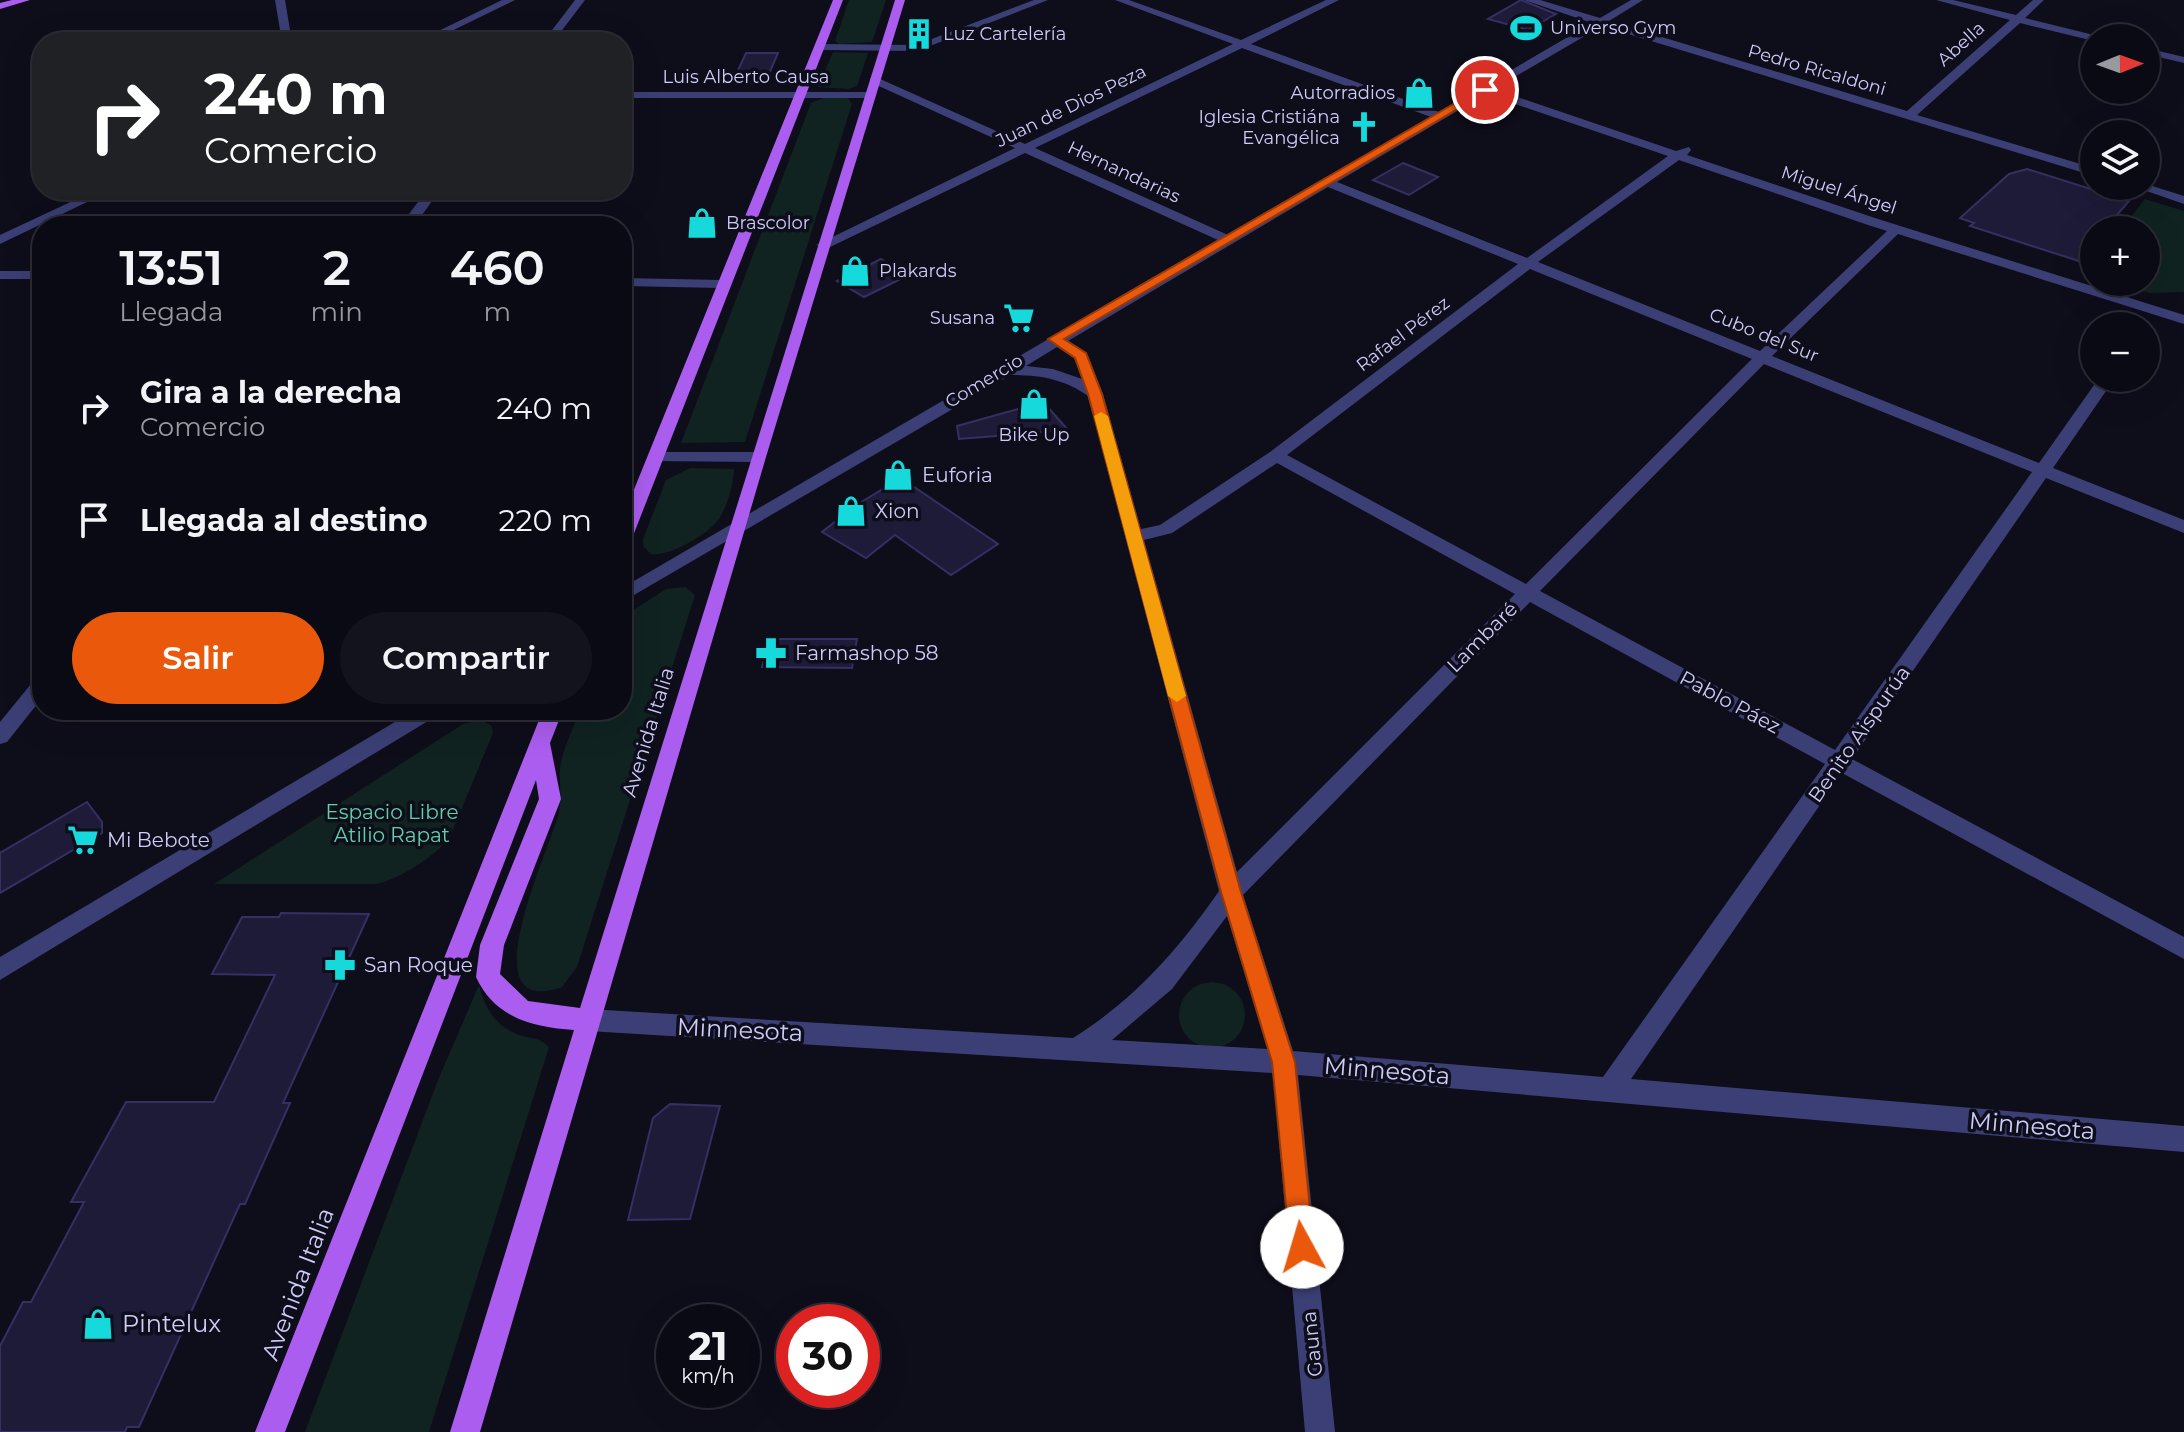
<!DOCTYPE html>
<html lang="es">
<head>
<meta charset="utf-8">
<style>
	:root { --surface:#0a0a14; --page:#13131d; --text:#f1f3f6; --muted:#999aa0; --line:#2a2b34; --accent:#ea580c }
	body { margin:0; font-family:Montserrat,sans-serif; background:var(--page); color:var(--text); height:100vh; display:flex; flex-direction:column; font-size:30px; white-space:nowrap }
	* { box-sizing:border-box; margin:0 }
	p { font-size:26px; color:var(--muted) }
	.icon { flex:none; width:44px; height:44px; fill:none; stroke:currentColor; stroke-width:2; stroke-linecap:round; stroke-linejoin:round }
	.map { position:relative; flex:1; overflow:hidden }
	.details { position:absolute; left:32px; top:216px; width:600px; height:504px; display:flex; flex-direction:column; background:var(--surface); border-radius:32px; box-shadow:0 8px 32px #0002,0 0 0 2px var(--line) }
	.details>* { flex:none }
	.banner { position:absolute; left:32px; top:32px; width:600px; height:168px; border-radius:32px; box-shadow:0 8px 32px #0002,0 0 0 2px var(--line); background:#202124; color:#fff; overflow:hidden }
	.needle { width:52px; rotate:89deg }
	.buttons { position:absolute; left:2080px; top:24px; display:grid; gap:16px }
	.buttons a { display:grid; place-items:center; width:80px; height:80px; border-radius:50%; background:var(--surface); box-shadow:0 8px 32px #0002,0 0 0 2px var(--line); font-size:40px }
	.speed { position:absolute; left:656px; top:1304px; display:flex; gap:16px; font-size:40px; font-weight:700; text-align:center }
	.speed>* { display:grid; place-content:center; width:104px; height:104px; border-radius:50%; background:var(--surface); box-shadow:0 8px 32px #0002,0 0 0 2px var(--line); line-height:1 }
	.speed small { font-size:20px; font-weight:400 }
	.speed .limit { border:12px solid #d22; background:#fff; color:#111 }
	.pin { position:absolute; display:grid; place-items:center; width:68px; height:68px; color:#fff; margin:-34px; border:4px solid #fff; border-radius:50%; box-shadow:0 2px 8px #0007 }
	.me { position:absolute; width:88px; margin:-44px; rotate:354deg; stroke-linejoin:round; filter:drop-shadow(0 0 6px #0008) }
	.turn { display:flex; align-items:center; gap:28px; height:168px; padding:0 40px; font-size:36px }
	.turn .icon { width:104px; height:104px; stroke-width:2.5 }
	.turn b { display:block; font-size:56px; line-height:68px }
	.eta { display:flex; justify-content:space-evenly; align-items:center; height:136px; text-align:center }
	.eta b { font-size:48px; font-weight:600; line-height:56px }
	.cta { display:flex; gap:16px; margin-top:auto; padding:16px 40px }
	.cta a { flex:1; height:92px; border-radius:48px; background:var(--accent); color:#fff; font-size:32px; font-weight:600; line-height:92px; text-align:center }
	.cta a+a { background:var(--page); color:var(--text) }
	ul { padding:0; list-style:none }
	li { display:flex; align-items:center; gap:24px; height:112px; padding:0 40px }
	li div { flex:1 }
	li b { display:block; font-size:30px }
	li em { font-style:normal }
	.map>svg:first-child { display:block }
	.green { fill:#102321 }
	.building { fill:#1e1b39; stroke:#352f63; stroke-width:2 }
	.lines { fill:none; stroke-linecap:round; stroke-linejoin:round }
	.minor { fill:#3c3f75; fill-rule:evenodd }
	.major { fill:#ab5def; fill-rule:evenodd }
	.route { fill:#ea580c; stroke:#983908; stroke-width:2 }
	.slow { fill:#f59e0b }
	.labels { text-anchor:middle; stroke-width:7; stroke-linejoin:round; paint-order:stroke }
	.far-poi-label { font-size:18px; fill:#cccbfa; stroke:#0e0d1a; text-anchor:start }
	.far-street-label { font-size:18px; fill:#cccbfa; stroke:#0e0d1a }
	.poi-label { font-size:20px; fill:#cccbfa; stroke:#0e0d1a; text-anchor:start }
	.street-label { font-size:20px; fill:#cccbfa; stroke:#0e0d1a }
	.park-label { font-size:20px; fill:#60d1ab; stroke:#0e0d1a }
	.near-street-label { font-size:24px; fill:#cccbfa; stroke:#0e0d1a }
	.near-poi-label { font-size:24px; fill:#cccbfa; stroke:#0e0d1a; text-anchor:start }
</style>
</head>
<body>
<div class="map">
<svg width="2184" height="1432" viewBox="0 0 2184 1432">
	<rect width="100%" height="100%" fill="#0e0d1a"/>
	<path class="green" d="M849,0H886L872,42L839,44L835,41Z
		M833,52L868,53L857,86L848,89L818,87Z
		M823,98H848L852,104L745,442L681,443L811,103Z
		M2145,199L2184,211V292L2150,293L2109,282H2146V230H2120Z
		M690,468L734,469C734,483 727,507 719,519C709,534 669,557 651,554L643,546V539L666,480Z
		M686,587L695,595L577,967L562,987C466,1021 552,845 559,812C562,798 559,783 560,769C562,749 574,728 580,710H622V617L666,589Z
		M480,720L491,725L493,733L450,837C436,856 399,879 377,884H214L463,724Z
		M1179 1015a33 33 0 1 1 66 0a33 33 0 1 1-66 0Z
		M479,985C485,1008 495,1026 519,1035C532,1039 539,1037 549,1047L429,1432H305L438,1080Z"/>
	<path class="building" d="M1521,0L1556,14L1528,30L1488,19Z
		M746,53H778L765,83H732Z
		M1403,163L1438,177L1409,195L1373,180Z
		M2027,169L2129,201L2104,230H2094V252L2085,263L1970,226L1974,223L1960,218L2009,174Z
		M881,259L909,275L864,297L837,281Z
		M1037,395L1068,430L959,439L957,426L1032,405Z
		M901,478L998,544L951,575L895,535L866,558L822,532L858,504Z
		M769,639H857L852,668L762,667Z
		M87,802L102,822V833L0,893V853Z
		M281,913L369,914L283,1103H290L245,1204H240L139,1427H127L125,1432H0V1346L23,1302H31L84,1202H71L126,1102H214L275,975L212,974L242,917H279Z
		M670,1104L720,1106L690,1219L628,1220L653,1118Z"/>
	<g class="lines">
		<path class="minor" d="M275,0H285L292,42H282Z
			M502,0H515L429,42H416Z
			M575,0H585L553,42H543Z
			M1034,0H1048L917,51L820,50L815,47L820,44L916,45Z
			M1115,0H1129L1241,40L1326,0H1339L1251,44L1439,112L1592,23L1524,0H1540L1600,18L1631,0H1643L1609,21L1907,111L2010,20L1936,0H1953L2016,15L2033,0H2044L2025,18L2098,36L2099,38H2094V41L2020,23L1917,115L2094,168V176L1602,26L1494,89L1676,151L1689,147L1691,150L1687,155L1878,219L2184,315V324L1898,234L1772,356L2039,463L2099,378H2115L2053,468L2184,520V533L2046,478L1852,759L2184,937V959L1842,773L1631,1079L2184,1126V1152L1298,1075L1335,1432H1305L1273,1073L588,1031L579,1028L576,1020L579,1012L588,1009L1073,1038C1135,999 1178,950 1219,891L1088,396C1064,379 1040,375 1011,375L622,602V588L1218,240L1025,153L828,248L816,245L1015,148L870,82V78H878L1025,144L1233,44ZM1242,48L1431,117L1228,235L1035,148ZM1486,94L1668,156L1527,258L1337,182ZM1679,160L1868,225L1887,231L1760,351L1538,262ZM1328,187L1518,264L1270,452L1160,525L1141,529L1103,394L1088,356L1068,341ZM1530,269L1752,359L1526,584L1287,455ZM1057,347L1074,358L1082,379L1053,369L1026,366ZM1764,364L2032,472L1835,750L1540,591ZM1277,463L1515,594L1237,872L1144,540L1172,533ZM1530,602L1825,764L1603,1077L1293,1051L1243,895ZM1227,916L1268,1049L1112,1040L1172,989Z
			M2146,48L2184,57V63L2146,54Z
			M622,92H869L875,95L869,98H622Z
			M2146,184L2184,196V204L2132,186Z
			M96,190H112L0,244V235Z
			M427,190H440L414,226H400Z
			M0,271H42V279H0Z
			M622,278L722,280L729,284L722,288L622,286Z
			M656,452H758L766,457L758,462L650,461L648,457Z
			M42,677V698L7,742L0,744V722L35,679Z
			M415,710H441L438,715L0,980V957Z"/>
		<path class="major" d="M12,0H30L0,9V3Z
			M833,0H843L631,541L622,547V519Z
			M895,0H905L766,457L480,1432H450L574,1030C532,1027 495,1018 476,977L480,945L539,799L536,780L285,1432H255L543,710H563L550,743L561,799L504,945L500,974L528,1001L580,1008Z"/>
	</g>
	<path class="route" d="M1481,88L1490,90L1064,339L1086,353L1102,394L1241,892L1295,1062L1314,1247L1311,1256L1302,1259L1293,1256L1290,1247L1272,1062L1221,892L1088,394L1075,358L1048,339Z"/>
	<path class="slow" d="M1101,412L1108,416L1186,696L1177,702L1168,696L1094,416Z"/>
	<defs>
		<symbol id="stadium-bare" viewBox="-9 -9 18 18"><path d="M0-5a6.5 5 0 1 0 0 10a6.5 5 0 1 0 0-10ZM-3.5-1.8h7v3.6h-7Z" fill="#16d9db" stroke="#0e0d1a" stroke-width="2.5" paint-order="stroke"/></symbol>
		<symbol id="building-bare" viewBox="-9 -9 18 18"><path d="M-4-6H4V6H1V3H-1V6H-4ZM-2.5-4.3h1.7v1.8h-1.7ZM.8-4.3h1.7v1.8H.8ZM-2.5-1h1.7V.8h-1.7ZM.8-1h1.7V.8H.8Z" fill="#16d9db" stroke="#0e0d1a" stroke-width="2.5" paint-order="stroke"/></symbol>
		<symbol id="shop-bare" viewBox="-9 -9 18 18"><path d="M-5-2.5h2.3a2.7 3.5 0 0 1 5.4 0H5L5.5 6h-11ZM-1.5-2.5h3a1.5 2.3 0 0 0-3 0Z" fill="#16d9db" stroke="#0e0d1a" stroke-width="2.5" paint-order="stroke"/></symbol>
		<symbol id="church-bare" viewBox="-9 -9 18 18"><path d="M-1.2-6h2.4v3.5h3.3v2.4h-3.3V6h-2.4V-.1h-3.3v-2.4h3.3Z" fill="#16d9db" stroke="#0e0d1a" stroke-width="2.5" paint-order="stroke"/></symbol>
		<symbol id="supermarket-bare" viewBox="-9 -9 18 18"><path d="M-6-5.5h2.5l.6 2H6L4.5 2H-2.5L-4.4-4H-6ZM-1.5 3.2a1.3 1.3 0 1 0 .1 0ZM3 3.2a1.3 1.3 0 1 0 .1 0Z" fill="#16d9db" stroke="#0e0d1a" stroke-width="2.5" paint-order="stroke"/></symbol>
		<symbol id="pharmacy-bare" viewBox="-9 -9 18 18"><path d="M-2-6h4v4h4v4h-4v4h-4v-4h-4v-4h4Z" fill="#16d9db" stroke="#0e0d1a" stroke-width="2.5" paint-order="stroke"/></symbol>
	</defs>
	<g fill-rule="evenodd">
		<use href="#stadium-bare" x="1504" y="6" width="44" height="44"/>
		<use href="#building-bare" x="897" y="12" width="44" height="44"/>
		<use href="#shop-bare" x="1397" y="71" width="44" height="44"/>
		<use href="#church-bare" x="1342" y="105" width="44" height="44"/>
		<use href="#shop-bare" x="680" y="201" width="44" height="44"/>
		<use href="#shop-bare" x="833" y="249" width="44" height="44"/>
		<use href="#supermarket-bare" x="997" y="296" width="44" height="44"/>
		<use href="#shop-bare" x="1012" y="382" width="44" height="44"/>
		<use href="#shop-bare" x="876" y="453" width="44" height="44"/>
		<use href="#shop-bare" x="829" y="489" width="44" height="44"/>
		<use href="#pharmacy-bare" x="749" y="631" width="44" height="44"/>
		<use href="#supermarket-bare" x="61" y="818" width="44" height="44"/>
		<use href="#pharmacy-bare" x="318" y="943" width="44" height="44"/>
		<use href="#shop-bare" x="76" y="1302" width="44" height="44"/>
	</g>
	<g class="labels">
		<g class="far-poi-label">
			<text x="1550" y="34">Universo Gym</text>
			<text x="943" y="40">Luz Cartelería</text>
			<text x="1395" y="99" text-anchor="end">Autorradios</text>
			<text x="1340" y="123" text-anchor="end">Iglesia Cristiána<tspan x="1340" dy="21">Evangélica</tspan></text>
			<text x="726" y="229">Brascolor</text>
			<text x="879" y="277">Plakards</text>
			<text x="995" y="324" text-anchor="end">Susana</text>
			<text x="1034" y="441" text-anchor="middle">Bike Up</text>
		</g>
		<g class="far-street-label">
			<text transform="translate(1961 44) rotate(-42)" y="6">Abella</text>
			<text transform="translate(1817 70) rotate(16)" y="6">Pedro Ricaldoni</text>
			<text x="746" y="83">Luis Alberto Causa</text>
			<text transform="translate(1071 106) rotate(-26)" y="6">Juan de Dios Peza</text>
			<text transform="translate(1124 172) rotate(25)" y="6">Hernandarias</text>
			<text transform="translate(1839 190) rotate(18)" y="6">Miguel Ángel</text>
			<text transform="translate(1403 334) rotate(-37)" y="6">Rafael Pérez</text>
			<text transform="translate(1764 335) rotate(22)" y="6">Cubo del Sur</text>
			<text transform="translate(984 381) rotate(-31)" y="6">Comercio</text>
		</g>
		<g class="poi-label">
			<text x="922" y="482">Euforia</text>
			<text x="875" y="518">Xion</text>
			<text x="795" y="660">Farmashop 58</text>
			<text x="107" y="847">Mi Bebote</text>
			<text x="364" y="972">San Roque</text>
		</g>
		<g class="street-label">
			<text transform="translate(1482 637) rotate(-45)" y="7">Lambaré</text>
			<text transform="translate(1730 702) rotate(28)" y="7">Pablo Páez</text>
			<text transform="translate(648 732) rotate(-73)" y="7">Avenida Italia</text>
			<text transform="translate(1859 734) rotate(-55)" y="7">Benito Aispurúa</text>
			<text transform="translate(1312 1344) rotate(-96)" y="7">Gauna</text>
		</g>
		<g class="park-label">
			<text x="392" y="819">Espacio Libre<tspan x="392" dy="23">Atilio Rapat</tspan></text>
		</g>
		<g class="near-street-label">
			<text transform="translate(740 1030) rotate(3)" y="8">Minnesota</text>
			<text transform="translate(1387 1071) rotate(5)" y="8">Minnesota</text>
			<text transform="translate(2032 1126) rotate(5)" y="8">Minnesota</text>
			<text transform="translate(298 1284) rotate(-69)" y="8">Avenida Italia</text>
		</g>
		<g class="near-poi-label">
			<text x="122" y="1332">Pintelux</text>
		</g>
	</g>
</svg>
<div class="buttons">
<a><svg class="needle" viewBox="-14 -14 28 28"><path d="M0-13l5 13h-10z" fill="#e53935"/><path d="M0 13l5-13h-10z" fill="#999aa0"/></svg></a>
<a><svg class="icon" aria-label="layers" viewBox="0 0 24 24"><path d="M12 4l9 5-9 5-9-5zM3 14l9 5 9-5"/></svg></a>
<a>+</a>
<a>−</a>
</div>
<div class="speed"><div>21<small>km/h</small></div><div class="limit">30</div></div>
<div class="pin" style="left:1485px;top:90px;background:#d93025"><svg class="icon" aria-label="arrive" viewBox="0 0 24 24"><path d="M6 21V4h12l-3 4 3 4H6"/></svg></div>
<svg class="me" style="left:1302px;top:1247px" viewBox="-20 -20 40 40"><circle r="19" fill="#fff"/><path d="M0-13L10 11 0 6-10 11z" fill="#ea580c"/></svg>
<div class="banner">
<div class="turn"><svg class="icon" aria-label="right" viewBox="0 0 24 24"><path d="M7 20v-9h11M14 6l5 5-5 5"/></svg><div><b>240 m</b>Comercio</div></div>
</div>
<section class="details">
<div class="eta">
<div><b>13:51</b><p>Llegada</p></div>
<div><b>2</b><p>min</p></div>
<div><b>460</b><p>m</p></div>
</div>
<ul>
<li><svg class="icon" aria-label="right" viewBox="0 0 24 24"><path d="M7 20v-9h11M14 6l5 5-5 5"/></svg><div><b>Gira a la derecha</b><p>Comercio</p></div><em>240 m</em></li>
<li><svg class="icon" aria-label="arrive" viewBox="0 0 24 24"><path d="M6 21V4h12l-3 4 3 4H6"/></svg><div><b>Llegada al destino</b></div><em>220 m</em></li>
</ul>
<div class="cta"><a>Salir</a><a>Compartir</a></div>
</section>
</div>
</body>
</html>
